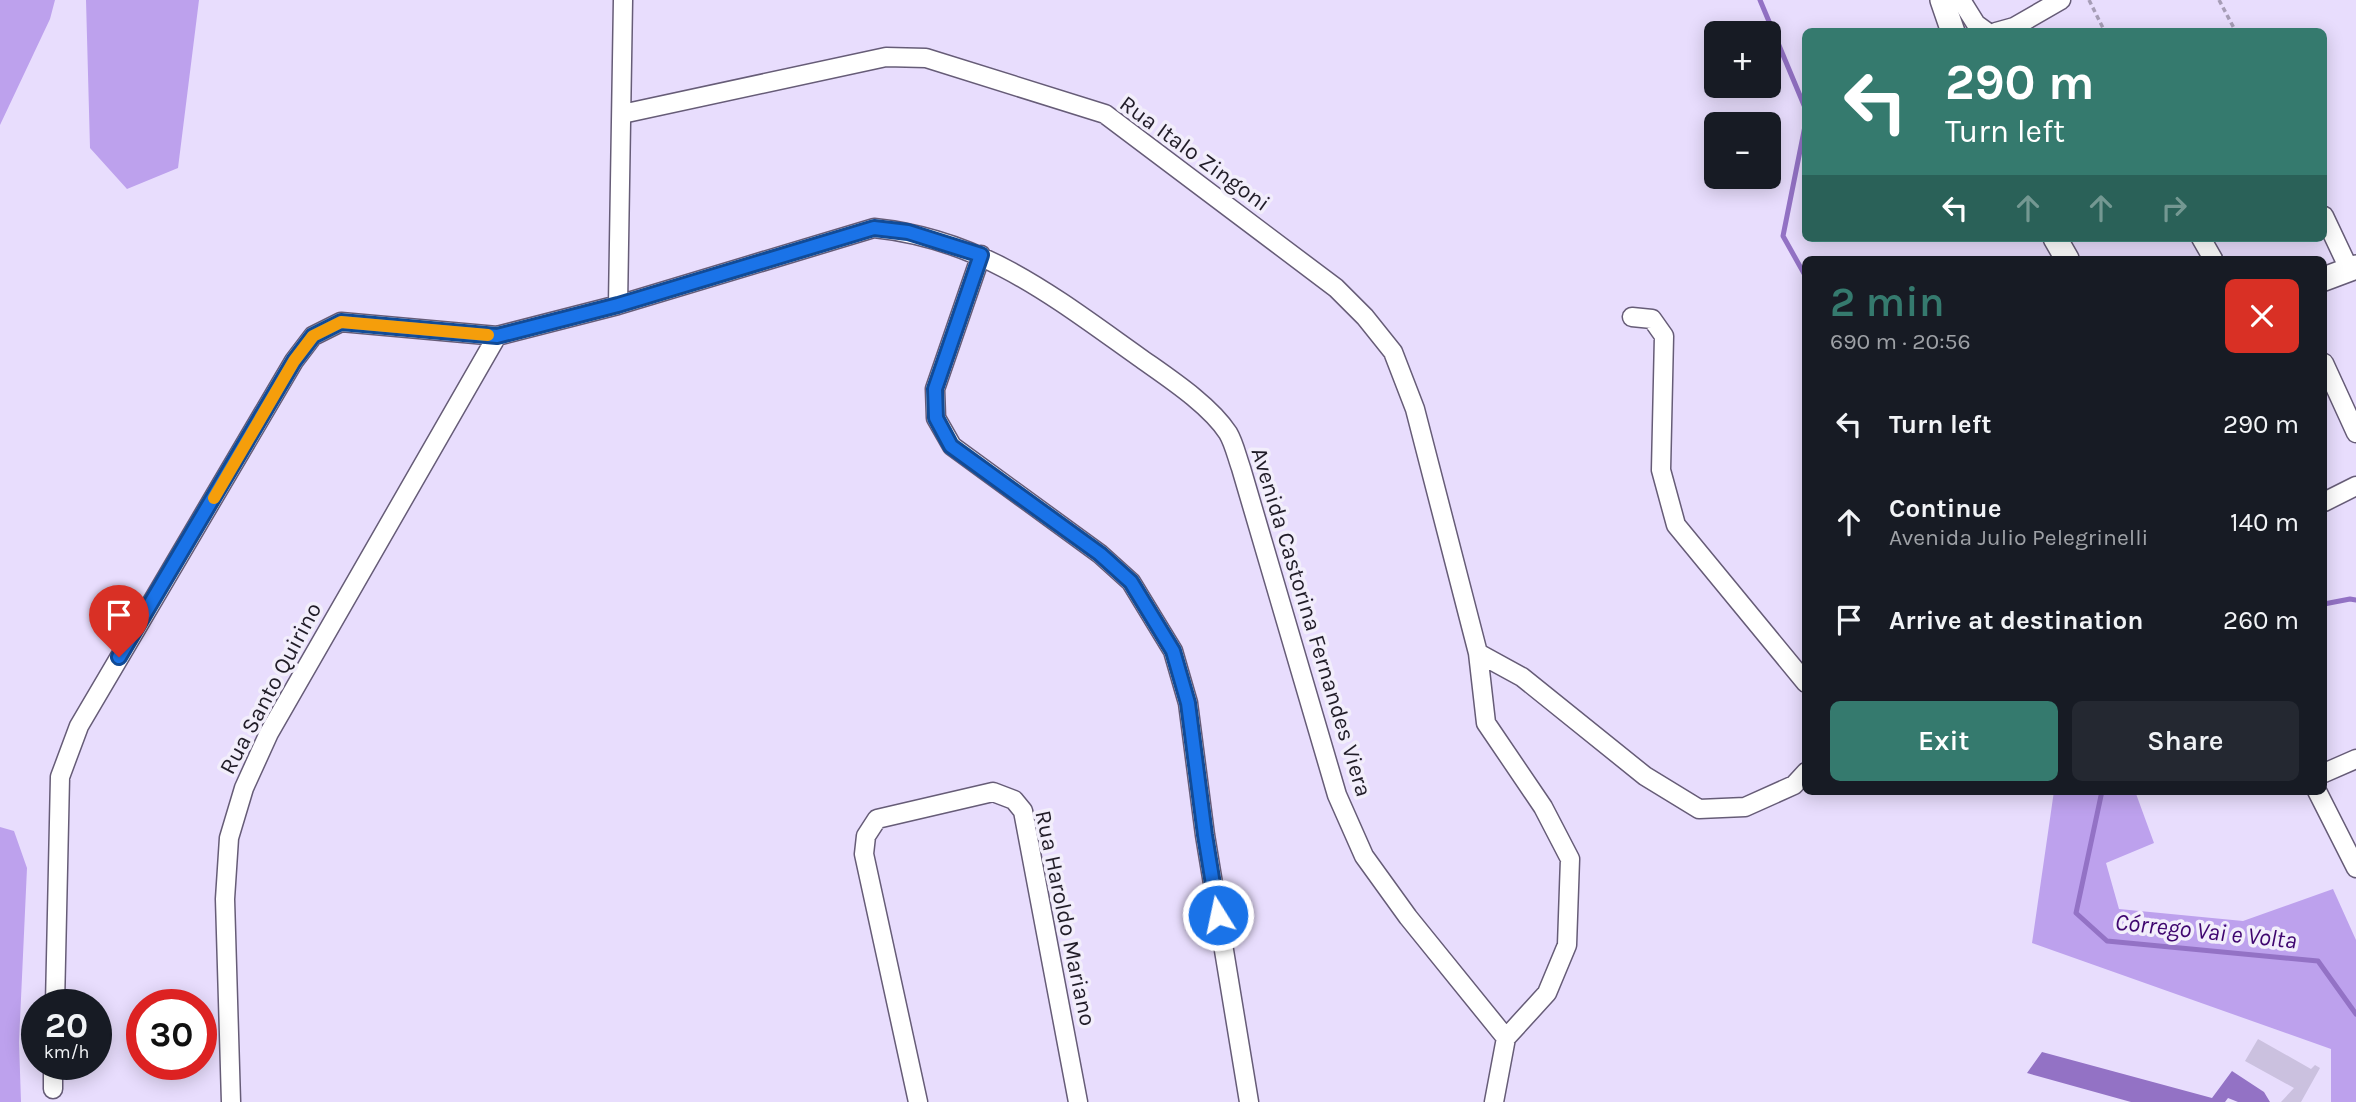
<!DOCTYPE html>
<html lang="en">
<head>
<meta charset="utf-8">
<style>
	:root { --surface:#171b24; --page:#242831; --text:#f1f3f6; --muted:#9ea1a6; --accent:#357a6e }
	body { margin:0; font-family:Karla,sans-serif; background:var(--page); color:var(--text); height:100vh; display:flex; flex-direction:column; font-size:26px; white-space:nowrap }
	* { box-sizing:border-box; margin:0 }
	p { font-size:23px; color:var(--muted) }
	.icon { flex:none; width:38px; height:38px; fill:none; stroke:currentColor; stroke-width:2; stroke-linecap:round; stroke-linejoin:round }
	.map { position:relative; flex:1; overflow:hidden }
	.side { position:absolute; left:1802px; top:256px; width:525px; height:539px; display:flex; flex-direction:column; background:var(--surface); border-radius:10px; box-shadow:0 4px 18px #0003 }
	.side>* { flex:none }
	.banner { position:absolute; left:1802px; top:28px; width:525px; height:214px; border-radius:10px; box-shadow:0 4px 18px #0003; background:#357a6e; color:#fff; overflow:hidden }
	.buttons { position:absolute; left:1704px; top:21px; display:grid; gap:14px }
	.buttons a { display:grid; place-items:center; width:77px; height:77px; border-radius:10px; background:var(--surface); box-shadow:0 4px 18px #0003; font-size:35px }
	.speed { position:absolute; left:21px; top:989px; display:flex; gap:14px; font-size:35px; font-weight:700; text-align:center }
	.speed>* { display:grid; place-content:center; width:91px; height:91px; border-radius:50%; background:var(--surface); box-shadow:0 4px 18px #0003; line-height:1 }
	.speed small { font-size:18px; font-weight:400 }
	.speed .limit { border:10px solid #d22; background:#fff; color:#111 }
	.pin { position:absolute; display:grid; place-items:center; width:60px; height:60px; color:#fff; margin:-72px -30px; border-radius:50% 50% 50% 0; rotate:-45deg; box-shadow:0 0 7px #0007 }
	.pin .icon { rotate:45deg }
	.me { position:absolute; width:77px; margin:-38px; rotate:350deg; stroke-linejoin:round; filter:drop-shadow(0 0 5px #0008) }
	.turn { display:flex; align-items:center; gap:24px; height:147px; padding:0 28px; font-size:32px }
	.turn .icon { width:91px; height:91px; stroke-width:2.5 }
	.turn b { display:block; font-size:49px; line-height:60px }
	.lanes { display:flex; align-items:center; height:66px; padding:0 28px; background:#0003; justify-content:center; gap:35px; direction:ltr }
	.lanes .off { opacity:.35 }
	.round { display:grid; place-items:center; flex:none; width:74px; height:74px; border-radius:10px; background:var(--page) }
	.summary { display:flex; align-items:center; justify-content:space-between; height:119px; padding:0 28px }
	h1 { font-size:42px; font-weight:600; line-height:52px; color:var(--accent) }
	.action { display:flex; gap:14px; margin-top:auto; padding:14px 28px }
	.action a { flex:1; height:80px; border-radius:10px; background:var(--accent); color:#fff; font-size:28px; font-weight:600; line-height:80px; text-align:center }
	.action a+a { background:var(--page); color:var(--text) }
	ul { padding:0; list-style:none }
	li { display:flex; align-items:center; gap:21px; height:98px; padding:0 28px }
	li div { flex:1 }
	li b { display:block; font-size:26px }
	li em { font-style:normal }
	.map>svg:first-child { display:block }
	.green { fill:#bda1ed }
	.water { fill:#9372c5 }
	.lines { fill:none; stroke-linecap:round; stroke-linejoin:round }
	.stream { stroke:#9372c5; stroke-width:5 }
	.building { fill:#cbc1df }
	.minor-casing { stroke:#665c77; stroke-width:21 }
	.tertiary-casing { stroke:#665c77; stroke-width:26 }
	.path { stroke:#a69db6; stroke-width:3.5; stroke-dasharray:5 3.5; stroke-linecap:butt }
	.minor { stroke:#fff; stroke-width:18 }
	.tertiary { stroke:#fff; stroke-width:23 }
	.route-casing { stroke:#114b97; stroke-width:18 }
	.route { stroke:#1a73e8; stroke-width:12 }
	.slow { stroke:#f59e0b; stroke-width:12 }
	.labels { text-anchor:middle; stroke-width:7; stroke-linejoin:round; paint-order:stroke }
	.street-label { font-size:23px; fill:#211d28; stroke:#f2eefb }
	.water-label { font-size:24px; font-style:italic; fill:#3f066f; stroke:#f2eefb }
</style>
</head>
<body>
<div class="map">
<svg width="2356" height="1102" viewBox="0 0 2356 1102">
	<rect width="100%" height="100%" fill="#e8ddfd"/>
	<path class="green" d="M0,0H55L50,19L0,125Z
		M86,0H199L178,168L127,189L90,148Z
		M2054,791H2135L2154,843L2106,863L2119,909L2243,921L2333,889L2356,940V1102H2331V1049L2032,943Z
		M0,827L14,831L27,868L19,1042L21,1102H0Z"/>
	<path class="water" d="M2042,1052L2212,1098L2232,1071L2264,1092L2270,1102H2238L2228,1098L2225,1102H2131L2027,1073Z"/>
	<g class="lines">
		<path class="stream" d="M1760,0L1806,110
			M1806,121L1783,236L1806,277
			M2324,604L2350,599L2356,600
			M2102,791L2076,913L2107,941L2318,961L2356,1014"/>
	</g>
	<path class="building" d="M2258,1039L2311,1069L2315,1065L2320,1068L2301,1102H2281L2294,1088L2245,1061Z"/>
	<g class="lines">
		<defs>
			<path id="minor" d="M1961,0L1976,24L1987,32
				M1996,32L2014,27L2061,0
				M622,114L886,57L926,58L1105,114L1336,288L1365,317L1393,352L1415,409L1478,653L1486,723L1543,807L1570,859L1567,945L1547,993L1506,1038L1494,1102
				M2324,216L2349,269
				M2201,238L2213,259
				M981,255L935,389L936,418L952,446L1100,554L1131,582L1173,651L1188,703L1205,835L1249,1102
				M618,305L623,0
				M1632,317L1652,319L1664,336L1661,470L1676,525L1806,683
				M2324,363L2356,433
				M2324,502L2356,486
				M1478,653L1522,677L1645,776L1699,809L1745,807L1794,785L1806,772
				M2324,773L2356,759
				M2317,791L2356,868
				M55,1004L60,777L79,726L294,361L313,336L341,322L497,336L618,305L874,228C982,239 1053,296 1139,357C1167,377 1209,404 1228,433C1234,443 1237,457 1241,468L1337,795L1364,856L1408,917L1506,1038
				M53,1089V1064
				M231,1102L225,899L229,838L244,788L269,733L497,336
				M918,1102L864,854L866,836L877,819L993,792L1014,800L1023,811L1078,1102"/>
			<path id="tertiary" d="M1942,0L1953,32
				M2055,238L2067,259
				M2324,279L2356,267"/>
		</defs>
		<use href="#minor" class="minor-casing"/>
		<use href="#tertiary" class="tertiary-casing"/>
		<path class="path" d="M2089,0L2105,32
			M2219,0L2236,32"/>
		<use href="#minor" class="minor"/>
		<use href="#tertiary" class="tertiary"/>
	</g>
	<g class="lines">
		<defs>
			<path id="route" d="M119,657L294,361L313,336L341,322L497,336L618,305L874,228L908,232L981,255L935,389L936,418L951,446L1100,554L1131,582L1173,651L1188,703L1205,835L1218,915"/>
		</defs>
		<use href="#route" class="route-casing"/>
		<use href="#route" class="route"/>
		<path class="slow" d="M214,498L294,361L313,336L341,322L488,335"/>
	</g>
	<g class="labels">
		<g class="street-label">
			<text transform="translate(1195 153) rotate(36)" y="8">Rua Italo Zingoni</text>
			<text transform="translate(1312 622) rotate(73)" y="8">Avenida Castorina Fernandes Viera</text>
			<text transform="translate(270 688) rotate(-62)" y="8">Rua Santo Quirino</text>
			<text transform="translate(1066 918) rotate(78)" y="8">Rua Haroldo Mariano</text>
		</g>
		<g class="water-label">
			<text transform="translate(2206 931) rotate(6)" y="8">Córrego Vai e Volta</text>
		</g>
	</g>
</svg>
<div class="buttons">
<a>+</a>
<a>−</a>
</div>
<div class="speed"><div>20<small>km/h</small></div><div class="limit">30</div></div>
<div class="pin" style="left:119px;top:657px;background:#d93025"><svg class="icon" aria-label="arrive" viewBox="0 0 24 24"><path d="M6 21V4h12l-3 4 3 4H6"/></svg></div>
<svg class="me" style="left:1218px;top:915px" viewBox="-20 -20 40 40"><circle r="17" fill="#1a73e8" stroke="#fff" stroke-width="3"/><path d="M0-11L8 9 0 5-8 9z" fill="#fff"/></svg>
<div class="banner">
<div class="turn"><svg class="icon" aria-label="left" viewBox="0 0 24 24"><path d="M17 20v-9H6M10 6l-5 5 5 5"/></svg><div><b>290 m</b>Turn left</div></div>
<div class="lanes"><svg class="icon" aria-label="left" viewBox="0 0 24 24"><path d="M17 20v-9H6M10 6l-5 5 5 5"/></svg><svg class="icon off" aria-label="ahead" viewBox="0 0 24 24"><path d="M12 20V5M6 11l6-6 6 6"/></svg><svg class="icon off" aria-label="ahead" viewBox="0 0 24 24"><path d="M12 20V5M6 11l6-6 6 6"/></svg><svg class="icon off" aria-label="right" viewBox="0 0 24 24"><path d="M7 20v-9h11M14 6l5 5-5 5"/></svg></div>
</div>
<section class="side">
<div class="summary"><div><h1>2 min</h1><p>690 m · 20:56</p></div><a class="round" style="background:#d93025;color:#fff"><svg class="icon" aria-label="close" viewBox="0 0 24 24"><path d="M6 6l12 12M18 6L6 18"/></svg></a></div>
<ul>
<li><svg class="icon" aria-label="left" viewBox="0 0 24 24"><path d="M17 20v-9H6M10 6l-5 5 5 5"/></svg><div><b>Turn left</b></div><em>290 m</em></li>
<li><svg class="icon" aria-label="ahead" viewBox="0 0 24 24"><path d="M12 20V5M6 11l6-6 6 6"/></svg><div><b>Continue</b><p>Avenida Julio Pelegrinelli</p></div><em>140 m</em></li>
<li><svg class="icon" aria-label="arrive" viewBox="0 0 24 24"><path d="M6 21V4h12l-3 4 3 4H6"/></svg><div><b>Arrive at destination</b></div><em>260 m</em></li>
</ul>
<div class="action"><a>Exit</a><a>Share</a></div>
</section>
</div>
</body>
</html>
